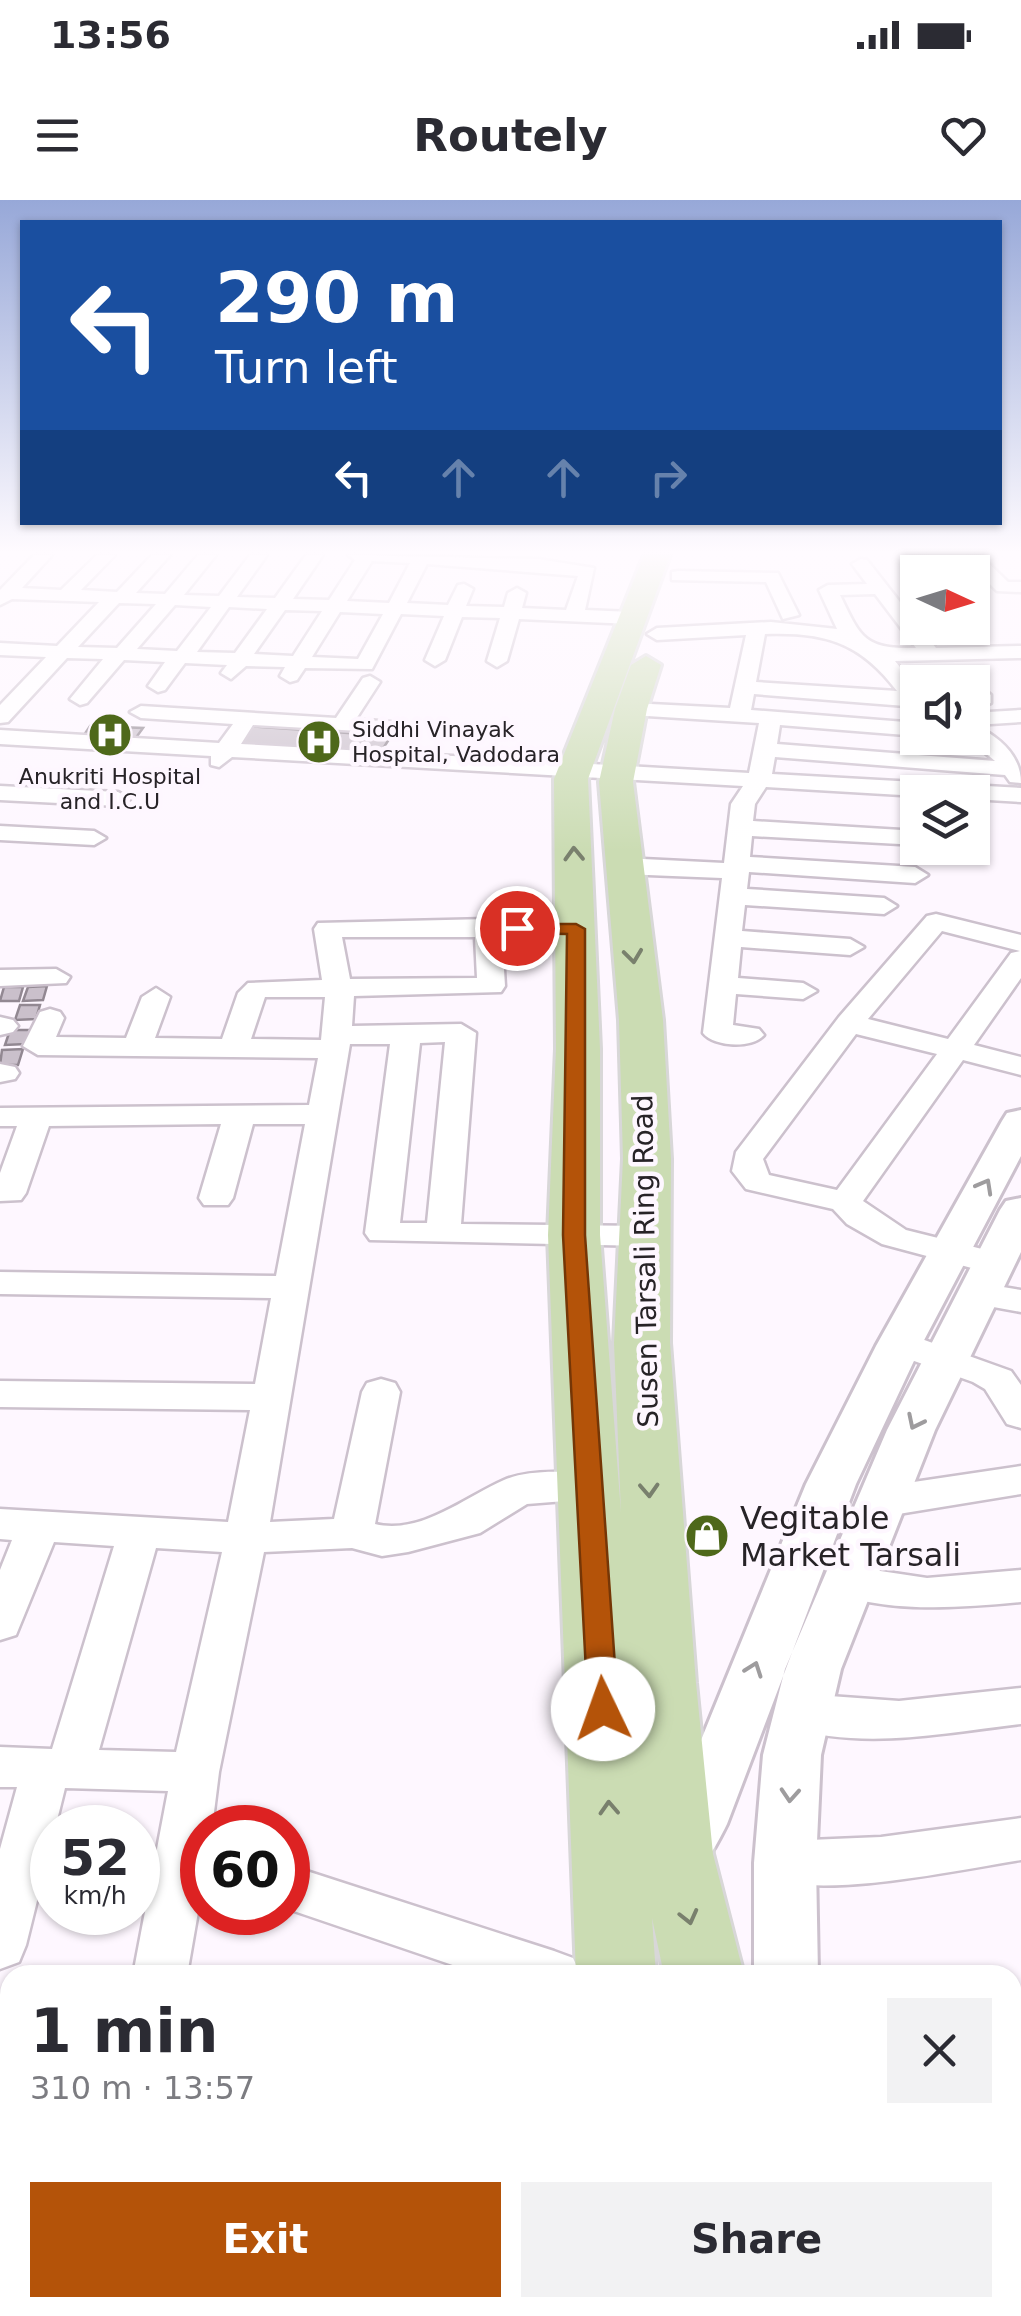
<!DOCTYPE html>
<html lang="en">
<head>
<meta charset="utf-8">
<style>
	:root { --surface:#fff; --page:#f2f2f3; --text:#2b2b33; --muted:#7c7c81; --accent:#b45309 }
	body { margin:0; font-family:"DejaVu Sans",sans-serif; background:var(--page); color:var(--text); height:100vh; display:flex; flex-direction:column; font-size:38px; white-space:nowrap }
	* { box-sizing:border-box; margin:0 }
	p { font-size:32px; color:var(--muted) }
	.icon { flex:none; width:55px; height:55px; fill:none; stroke:currentColor; stroke-width:2; stroke-linecap:round; stroke-linejoin:round }
	.map { position:relative; flex:1; overflow:hidden }
	.sheet { position:absolute; left:0px; top:1765px; width:1022px; height:352px; display:flex; flex-direction:column; background:var(--surface); border-radius:30px 30px 0 0; box-shadow:0 2px 8px #0004 }
	.sheet>* { flex:none }
	.top-card { position:absolute; left:20px; top:20px; width:982px; height:305px; border-radius:0px; box-shadow:0 2px 8px #0004; background:#1a4fa0; color:#fff; overflow:hidden }
	.needle { width:65px; rotate:94deg }
	.buttons { position:absolute; left:900px; top:355px; display:grid; gap:20px }
	.buttons a { display:grid; place-items:center; width:90px; height:90px; border-radius:0px; background:var(--surface); box-shadow:0 2px 8px #0004; font-size:50px }
	.speed { position:absolute; left:30px; top:1605px; display:flex; gap:20px; font-size:50px; font-weight:700; text-align:center }
	.speed>* { display:grid; place-content:center; width:130px; height:130px; border-radius:50%; background:var(--surface); box-shadow:0 2px 8px #0004; line-height:1 }
	.speed small { font-size:25px; font-weight:400 }
	.speed .limit { border:15px solid #d22; background:#fff; color:#111 }
	.pin { position:absolute; display:grid; place-items:center; width:85px; height:85px; color:#fff; margin:-42px; border:5px solid #fff; border-radius:50%; box-shadow:0 2px 10px #0007 }
	.me { position:absolute; width:110px; margin:-55px; rotate:357deg; stroke-linejoin:round; filter:drop-shadow(0 0 8px #0008) }
	.turn { display:flex; align-items:center; gap:35px; height:210px; padding:0 30px; font-size:45px }
	.turn .icon { width:130px; height:130px; stroke-width:2.5 }
	.turn b { display:block; font-size:70px; line-height:85px }
	.lanes { display:flex; align-items:center; height:95px; padding:0 30px; background:#0003; justify-content:center; gap:50px; direction:ltr }
	.lanes .off { opacity:.35 }
	.round { display:grid; place-items:center; flex:none; width:105px; height:105px; border-radius:0px; background:var(--page) }
	.overview { display:flex; align-items:center; justify-content:space-between; height:170px; padding:0 30px }
	h1 { font-size:60px; font-weight:700; line-height:75px }
	.cta { display:flex; gap:20px; margin-top:auto; padding:20px 30px }
	.cta a { flex:1; height:115px; border-radius:0px; background:var(--accent); color:#fff; font-size:40px; font-weight:700; line-height:115px; text-align:center }
	.cta a+a { background:var(--page); color:var(--text) }
	.status { display:flex; justify-content:space-between; align-items:center; height:70px; padding:0 50px; background:var(--surface); direction:ltr }
	.status svg { height:28px; fill:currentColor }
	header { display:flex; justify-content:space-between; align-items:center; height:130px; padding:0 30px; background:var(--surface); font-size:45px; font-weight:700 }
	.map>svg:first-child { display:block }
	.building { fill:#cac0cb; stroke:#928892; stroke-width:2.5 }
	.lines { fill:none; stroke-linecap:round; stroke-linejoin:round }
	.minor-casing { stroke:#ccc1cd; stroke-width:5 }
	.tertiary-casing { stroke:#ccc1cd; stroke-width:6 }
	.primary-casing { stroke:#d8d7d8; stroke-width:6 }
	.minor { fill:#fff; fill-rule:evenodd }
	.tertiary { fill:#fff; fill-rule:evenodd }
	.primary { fill:#cbdcb3; fill-rule:evenodd }
	.oneway { stroke:#79806d }
	.oneway2 { stroke:#9e9c9e }
	.route { fill:#b45309; stroke:#753606; stroke-width:2.5 }
	.labels { text-anchor:middle; stroke-width:9; stroke-linejoin:round; paint-order:stroke }
	.far-poi-label { font-size:22px; fill:#272327; stroke:#fef7ff; text-anchor:start }
	.street-label { font-size:28px; fill:#272327; stroke:#fef7ff }
	.near-poi-label { font-size:32px; fill:#272327; stroke:#fef7ff; text-anchor:start }
</style>
</head>
<body>
<div class="status"><b>13:56</b><svg viewBox="0 0 49 12"><path d="M0 12V9h3v3zM5 12V6h3v6zM10 12V3h3v9zM15 12V0h3v12zM26 1h20v11H26zM47 4h2v5h-2z"/></svg></div>
<header><svg class="icon" aria-label="menu" viewBox="0 0 24 24"><path d="M4 6h16M4 12h16M4 18h16"/></svg>Routely<svg class="icon" aria-label="heart" viewBox="0 0 24 24"><path d="M12 20l-8-8c-3-5 5-10 8-4 3-6 11-1 8 4z"/></svg></header>
<div class="map">
<svg width="1021" height="2116" viewBox="0 0 1021 2116">
	<rect width="100%" height="100%" fill="#fef7ff"/>
	<path class="building" d="M90,526L143,528L135,539L82,538Z
		M247,526L391,536L379,555L232,545Z
		M47,786L43,800L23,801L28,787Z
		M4,787H23L19,801H0Z
		M20,805H40L36,819L15,820Z
		M10,830H31L26,844L5,845Z
		M23,849L18,865H0L2,850Z"/>
	<g class="lines">
		<defs>
			<path id="minor" d="M34,355H52L22,388L61,390L97,355H115L81,390L117,392L152,355H170L136,393L165,394L198,355H216L184,395L219,396L250,355H267L237,397L275,398L306,355H323L293,399L329,400L355,360L348,355L538,359L594,368L585,410L632,412L641,418L632,424L519,419L507,461L497,467L487,461L500,418L462,417L445,460L435,466L425,460L444,416L401,414L372,469L305,468L297,480L290,482L280,476L285,467L246,466L231,479L221,473L227,465L185,463L165,490L158,492L148,486L165,462L124,460L87,503L80,505L70,499L103,459L67,458L8,522L0,523V505L46,457L0,455V443L57,446L99,402L12,399L0,405V390ZM372,361L410,363L389,403L347,401ZM427,364L578,376L566,410L522,408L526,393L517,388L508,393L504,407L466,406L473,389L464,384L458,385L448,405L407,403ZM119,403L156,404L117,448L78,447ZM175,405L211,407L177,451L137,449ZM229,407L267,409L235,453L197,452ZM285,410L322,411L293,456L254,454ZM340,412L383,414L358,459L312,457Z
				M914,355H926L940,372H922L911,359Z
				M968,355H980L1008,382H1021V392L997,391L968,363Z
				M861,359L867,360L936,448L1021,446V458L895,461L918,489V507L754,494L751,510L918,523V536L780,525L777,544L995,561L967,538H972V513L1021,510V522L975,525C999,537 1021,555 1021,583L1010,582L1005,575L775,557L772,574L1021,588V602L972,599V592H918V596L766,587L755,604L753,621L918,631V645L752,636L750,657L915,667L928,675L915,683L749,672L747,689L884,698L897,706L884,714L745,705L742,731L850,739L864,747L850,755L741,747L738,778L803,783L817,791L803,799L736,794L733,825L759,829L764,835C752,849 714,847 703,833L722,678L623,674L610,666L623,658L724,663L731,604L743,586L232,557L219,567L211,565V556L0,544V530L219,543L233,524L141,518L130,512L141,506L336,518L363,478L370,476L380,482L356,519L412,524V534L253,525L241,544L749,573L759,523L631,515L620,509L631,503L730,508L746,435L657,440L647,434L657,428L771,422L837,429L819,390L828,385L867,384L852,364ZM875,394L916,448C865,449 861,439 840,395ZM765,434C825,432 860,442 897,491L756,482Z
				M678,371L778,373L799,415L783,419L766,382L672,380V372Z
				M972,480L991,495V503L984,505L972,499V482H964Z
				M0,586L118,592L130,599L118,606L0,600Z
				M0,626L94,631L106,638L94,645L0,640Z
				M936,714L1021,735V778L974,845L1021,857V875L963,860L863,1001L906,1030L1006,1055L1012,1063L1006,1071L994,1074L882,1044L847,1024L833,1009L746,989L732,971L736,952L839,817L927,716ZM942,731L1020,751L1011,753L948,839L868,819ZM856,834L937,854L837,990L769,975L763,959Z
				M488,719L576,721L589,729L576,737H502L505,786L501,792L354,796L352,826L461,824L476,833L461,1024L645,1026L657,1029L662,1036L657,1043L645,1046L370,1040L365,1033L390,844H350L270,1322L334,1319L362,1192L367,1183L381,1179L395,1183L400,1192L375,1324C421,1335 465,1297 504,1280C529,1269 577,1270 603,1278L609,1288L603,1298L527,1304L480,1333L408,1352L382,1356L352,1348L264,1352L219,1572L212,1628H202V1689L187,1775H133L168,1591L65,1588L26,1745L19,1762L0,1769V1649L17,1587H0V1547L52,1549L114,1346L54,1342L16,1435L0,1440V1370L12,1340L0,1339V1309L228,1322L250,1210L0,1207V1181L255,1184L271,1098L0,1094V1072L276,1076L305,924H253L233,998L228,1005H204L199,998L221,924L49,926L26,993L21,1000L0,1001V973L17,926H0V908L309,905L318,858L38,855L23,846L40,812L50,809L60,812L64,818L56,837L126,838L142,797L156,788L170,797L155,838L222,839L238,793L248,783L322,780L314,729L318,723ZM342,737H475L477,778L350,779ZM265,797H325L321,840L251,839ZM445,842L427,1023H400L420,843ZM156,1348L222,1352L176,1552L99,1550Z
				M56,769L70,777L66,783L0,786V770Z
				M0,817L13,820L18,826L13,832L0,835Z
				M0,864L15,867L19,873L15,879L0,882Z
				M979,1083L1021,1090V1112L966,1102L961,1094L966,1086Z
				M902,1132L1011,1171L1021,1185V1228L1007,1224L985,1189L973,1182L889,1152L883,1144L889,1136Z
				M1021,1266V1294L880,1317L865,1312L859,1302L865,1292L880,1287Z
				M847,1366L927,1378L1021,1370V1402C956,1408 895,1413 832,1393L825,1382L832,1371Z
				M1021,1488V1524C945,1533 860,1551 786,1526L779,1513L786,1500L802,1494L899,1501Z
				M1021,1618V1660C957,1670 826,1699 767,1678L760,1663L767,1648L785,1641L881,1637Z
				M288,1665L554,1751L573,1758L581,1775H482L288,1709Z
				M1021,1794V1844L1012,1845V1795Z
				M0,1834H10V1886H0Z
				M1021,1961V2019L1012,2020V1962Z"/>
			<path id="tertiary" d="M1021,910V956L921,1146L856,1284L727,1624C710,1658 699,1680 659,1665L650,1647L672,1611L806,1284L876,1146L1002,921L1007,913Z
				M1021,998V1052L935,1230L841,1469L821,1555L816,1663L818,1775H754V1663L763,1555L785,1469L887,1230L1000,1010L1006,1001Z"/>
			<path id="primary" d="M644,355H670L588,579L600,849V1035L621,1313L614,1143L623,959L619,820L599,582L615,509L631,465L646,456L661,465L647,509L633,582L663,820L671,959L670,1143L696,1483L713,1654L744,1775H664L652,1718L656,1775H576L548,1035L556,849L554,579Z
				M510,2108H605L602,2116H507Z
				M754,2108H851L854,2116H757Z"/>
		</defs>
		<use href="#minor" class="minor-casing"/>
		<use href="#tertiary" class="tertiary-casing"/>
		<use href="#primary" class="primary-casing"/>
		<use href="#minor" class="minor"/>
		<use href="#tertiary" class="tertiary"/>
		<use href="#primary" class="primary"/>
	</g>
	<defs><path id="oneway-chevron" d="M-2-3.5L2.5 0L-2 3.5" fill="none" stroke-width="1.6" stroke-linecap="round" stroke-linejoin="round" transform="scale(2.5)"/></defs>
	<g class="oneway">
		<use href="#oneway-chevron" transform="translate(574 654) rotate(-92)"/>
		<use href="#oneway-chevron" transform="translate(633 756) rotate(83)"/>
		<use href="#oneway-chevron" transform="translate(649 1290) rotate(87)"/>
		<use href="#oneway-chevron" transform="translate(609 1608) rotate(-93)"/>
		<use href="#oneway-chevron" transform="translate(689 1717) rotate(76)"/>
	</g>
	<g class="oneway2">
		<use href="#oneway-chevron" transform="translate(985 986) rotate(-61)"/>
		<use href="#oneway-chevron" transform="translate(915 1222) rotate(116)"/>
		<use href="#oneway-chevron" transform="translate(754 1469) rotate(-70)"/>
		<use href="#oneway-chevron" transform="translate(790 1595) rotate(94)"/>
	</g>
	<linearGradient id="sky" x2="0" y2="1"><stop stop-color="#97a8d8"/><stop offset="0.54" stop-color="#fffbff"/><stop offset="1" stop-color="#fffbff" stop-opacity="0"/></linearGradient>
	<rect width="1021" height="652" fill="url(#sky)"/>
	<path class="route" d="M511,724H576L585,729V1035L618,1509L613,1518L603,1521L592,1518L588,1509L563,1035L567,734L517,733L511,732Z"/>
	<defs>
		<symbol id="hospital-disc" viewBox="-11 -11 22 22"><circle r="9.5" fill="#4e681a" stroke="#fef7ff"/><path d="M-5-5h3v3.5h4V-5h3V5h-3V1.5h-4V5h-3Z" fill="#fff"/></symbol>
		<symbol id="shop-disc" viewBox="-11 -11 22 22"><circle r="9.5" fill="#4e681a" stroke="#fef7ff"/><path d="M-5-2.5h2.3a2.7 3.5 0 0 1 5.4 0H5L5.5 6h-11ZM-1.5-2.5h3a1.5 2.3 0 0 0-3 0Z" fill="#fff"/></symbol>
	</defs>
	<g fill-rule="evenodd">
		<use href="#hospital-disc" x="85" y="510" width="50" height="50"/>
		<use href="#hospital-disc" x="294" y="517" width="50" height="50"/>
		<use href="#shop-disc" x="682" y="1311" width="50" height="50"/>
	</g>
	<g class="labels">
		<g class="far-poi-label">
			<text x="352" y="537">Siddhi Vinayak<tspan x="352" dy="25">Hospital, Vadodara</tspan></text>
			<text x="110" y="584" text-anchor="middle">Anukriti Hospital<tspan x="110" dy="25">and I.C.U</tspan></text>
		</g>
		<g class="street-label">
			<text transform="translate(645 1061) rotate(-91)" y="10">Susen Tarsali Ring Road</text>
		</g>
		<g class="near-poi-label">
			<text x="740" y="1329">Vegitable<tspan x="740" dy="37">Market Tarsali</tspan></text>
		</g>
	</g>
</svg>
<div class="buttons">
<a><svg class="needle" viewBox="-14 -14 28 28"><path d="M0-13l5 13h-10z" fill="#e53935"/><path d="M0 13l5-13h-10z" fill="#7c7c81"/></svg></a>
<a><svg class="icon" aria-label="sound" viewBox="0 0 24 24"><path d="M4 9h4l5-4v14l-5-4H4zM17 9q2 3 0 6"/></svg></a>
<a><svg class="icon" aria-label="layers" viewBox="0 0 24 24"><path d="M12 4l9 5-9 5-9-5zM3 14l9 5 9-5"/></svg></a>
</div>
<div class="speed"><div>52<small>km/h</small></div><div class="limit">60</div></div>
<div class="pin" style="left:517px;top:728px;background:#d93025"><svg class="icon" aria-label="arrive" viewBox="0 0 24 24"><path d="M6 21V4h12l-3 4 3 4H6"/></svg></div>
<svg class="me" style="left:603px;top:1509px" viewBox="-20 -20 40 40"><circle r="19" fill="#fff"/><path d="M0-13L10 11 0 6-10 11z" fill="#b45309"/></svg>
<div class="top-card">
<div class="turn"><svg class="icon" aria-label="left" viewBox="0 0 24 24"><path d="M17 20v-9H6M10 6l-5 5 5 5"/></svg><div><b>290 m</b>Turn left</div></div>
<div class="lanes"><svg class="icon" aria-label="left" viewBox="0 0 24 24"><path d="M17 20v-9H6M10 6l-5 5 5 5"/></svg><svg class="icon off" aria-label="ahead" viewBox="0 0 24 24"><path d="M12 20V5M6 11l6-6 6 6"/></svg><svg class="icon off" aria-label="ahead" viewBox="0 0 24 24"><path d="M12 20V5M6 11l6-6 6 6"/></svg><svg class="icon off" aria-label="right" viewBox="0 0 24 24"><path d="M7 20v-9h11M14 6l5 5-5 5"/></svg></div>
</div>
<section class="sheet">
<div class="overview"><div><h1>1 min</h1><p>310 m · 13:57</p></div><a class="round"><svg class="icon" aria-label="close" viewBox="0 0 24 24"><path d="M6 6l12 12M18 6L6 18"/></svg></a></div>
<div class="cta"><a>Exit</a><a>Share</a></div>
</section>
</div>
</body>
</html>
